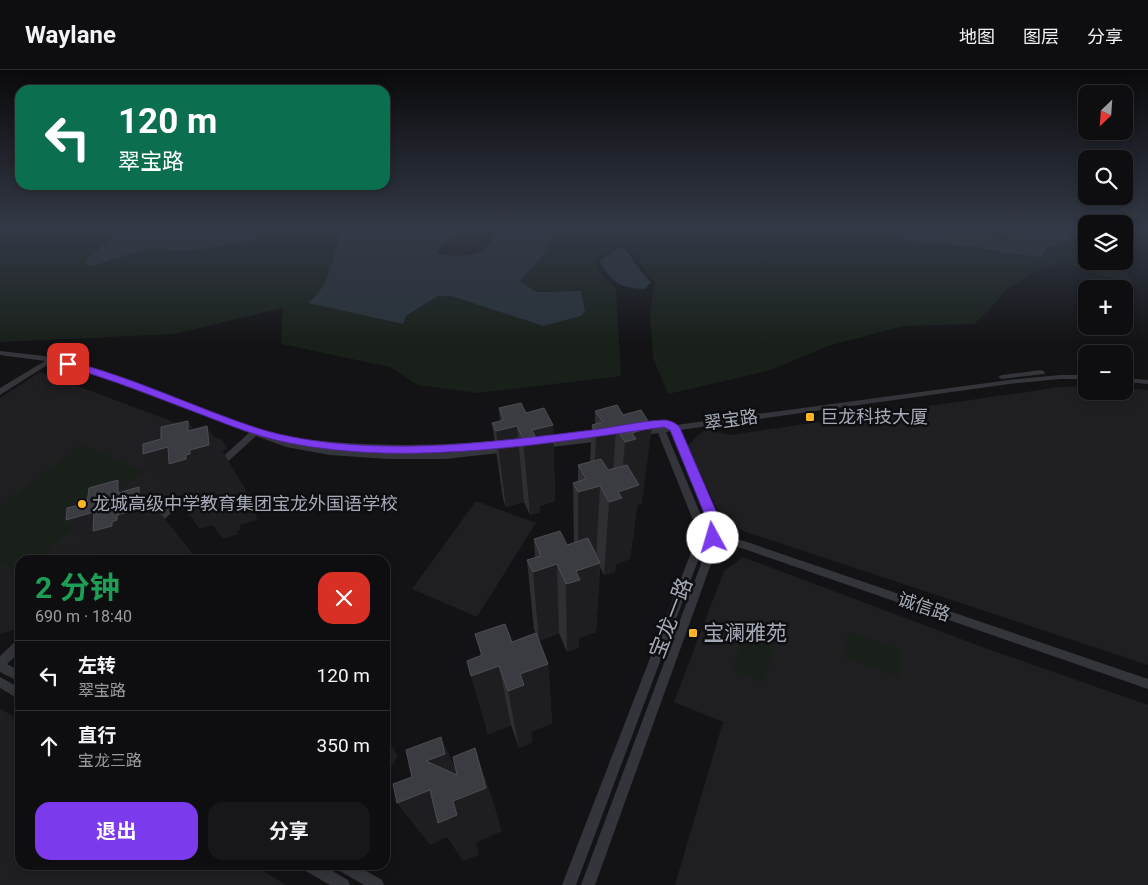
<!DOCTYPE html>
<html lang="zh">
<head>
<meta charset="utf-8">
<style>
	:root { --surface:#0e0e10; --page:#171719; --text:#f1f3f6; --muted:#9b9c9f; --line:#2e2e30; --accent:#7c3aed }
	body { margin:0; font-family:Roboto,"Noto Sans SC",sans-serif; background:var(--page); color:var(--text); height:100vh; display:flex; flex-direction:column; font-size:19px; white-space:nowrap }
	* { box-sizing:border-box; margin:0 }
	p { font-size:16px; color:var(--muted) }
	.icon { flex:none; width:28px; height:28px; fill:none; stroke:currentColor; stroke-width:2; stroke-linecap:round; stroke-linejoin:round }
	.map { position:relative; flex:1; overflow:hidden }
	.panel { position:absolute; left:15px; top:485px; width:375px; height:315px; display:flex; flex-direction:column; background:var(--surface); border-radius:15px; box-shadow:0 2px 8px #0003,0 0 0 1px var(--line) }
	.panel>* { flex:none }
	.guide { position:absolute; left:15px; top:15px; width:375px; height:105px; border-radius:15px; box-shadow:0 2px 8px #0003,0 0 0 1px var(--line); background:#0b6e4f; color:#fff; overflow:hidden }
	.needle { width:32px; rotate:205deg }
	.fabs { position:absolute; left:1078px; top:15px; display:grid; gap:10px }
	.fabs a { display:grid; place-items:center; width:55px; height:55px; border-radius:10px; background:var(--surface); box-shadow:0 2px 8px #0003,0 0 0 1px var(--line); font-size:25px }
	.pin { position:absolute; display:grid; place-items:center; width:42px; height:42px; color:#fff; margin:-21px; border-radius:10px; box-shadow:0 2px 8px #0006 }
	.me { position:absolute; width:55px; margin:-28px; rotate:354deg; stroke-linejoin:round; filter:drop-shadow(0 0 4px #0008) }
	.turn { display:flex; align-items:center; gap:18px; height:105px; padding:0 20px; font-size:22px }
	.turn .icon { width:65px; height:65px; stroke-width:2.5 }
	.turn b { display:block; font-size:35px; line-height:42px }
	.round { display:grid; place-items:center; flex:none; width:52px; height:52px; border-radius:15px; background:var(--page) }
	.overview { display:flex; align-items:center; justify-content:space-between; height:85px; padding:0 20px }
	h1 { font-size:30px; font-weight:700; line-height:38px; color:#1e9e55 }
	.primary-button { display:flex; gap:10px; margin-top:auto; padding:10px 20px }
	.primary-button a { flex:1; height:58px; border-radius:15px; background:var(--accent); color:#fff; font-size:20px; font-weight:700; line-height:58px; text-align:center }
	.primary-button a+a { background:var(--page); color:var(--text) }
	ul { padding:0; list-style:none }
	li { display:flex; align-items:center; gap:15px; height:70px; padding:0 20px; border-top:1px solid var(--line) }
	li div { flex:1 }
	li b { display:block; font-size:19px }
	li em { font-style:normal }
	header { display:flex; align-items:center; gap:30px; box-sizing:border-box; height:70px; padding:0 25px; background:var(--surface); border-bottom:1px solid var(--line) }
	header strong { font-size:24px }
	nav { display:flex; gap:28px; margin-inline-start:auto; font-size:18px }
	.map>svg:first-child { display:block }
	.built { fill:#1f1f22 }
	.green { fill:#19201a }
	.water { fill:#29323a }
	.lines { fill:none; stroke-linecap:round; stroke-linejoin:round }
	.minor { fill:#34353b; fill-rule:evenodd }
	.wall { fill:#2f2f33 }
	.shaded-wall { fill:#1e1e21 }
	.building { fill:#3b3c41; stroke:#4c4e54 }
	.route { fill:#7c3aed; stroke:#51269a }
	.poi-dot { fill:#ffb522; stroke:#0e0e10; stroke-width:2 }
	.labels { text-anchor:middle; stroke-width:5; stroke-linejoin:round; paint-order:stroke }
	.poi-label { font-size:18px; fill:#a4aab7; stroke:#0e0e10; text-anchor:start }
	.street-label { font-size:18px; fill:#a4aab7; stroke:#0e0e10 }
	.near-street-label { font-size:21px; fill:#a4aab7; stroke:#0e0e10 }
	.near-poi-label { font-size:21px; fill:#a4aab7; stroke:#0e0e10; text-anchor:start }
</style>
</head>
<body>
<header>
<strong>Waylane</strong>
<nav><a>地图</a><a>图层</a><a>分享</a></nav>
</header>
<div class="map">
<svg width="1148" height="815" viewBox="0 0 1148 815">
	<rect width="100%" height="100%" fill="#131315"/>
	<path class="built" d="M40,302L222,370L227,378L100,490H20V558L0,564V328Z
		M1086,316V321H1124V318L1148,320V595L743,461L721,447L687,376L705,359L730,365L1060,317Z
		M476,431L536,453L477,547L412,519Z
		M743,487L985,578L1148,635V815H675L723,652L674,632L724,501Z
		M0,638L20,651V795H253L286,815H0Z"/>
	<path class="green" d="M0,159H114L113,166L85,192H109L147,179L161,178L177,181L217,177L288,159H334L339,167C332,189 329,219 309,233L406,246L438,226H451L543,256L581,221L537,222L520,211L543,185L556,159H876C908,173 932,174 966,176C979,177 992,183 1005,183C1030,182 1057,177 1079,165L1078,161L1086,162V191H1122L1133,215L1061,192L1030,205L1007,219L989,240L974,254L903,256L828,276L771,300L668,324L653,288L650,244L655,212L623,174L595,190L604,208L616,218L621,306L478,323L418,315L390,297L281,274L283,238L174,264L0,272Z
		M917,159H1026V160L1018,165H1007L1010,168L1008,171L939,164Z
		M82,375L143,401L36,490H20V503L0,493V436Z
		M746,556L776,567L764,612L733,600Z
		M849,562L902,581L899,607L844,587Z"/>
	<path class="water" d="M114,159H288L238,173L217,177L177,181L161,178L147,179L92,196L84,192L113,166Z
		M334,159H469L442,176L438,181L439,184C461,188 491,188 495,159H556L543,185L520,211L537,222L581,221L585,241L581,246L543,256L451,226H438L406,246L403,254L308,233C328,219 332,190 339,167Z
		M876,159H917L939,164L997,167L1008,171L1010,168L1007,165H1018L1026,159H1086V162L1079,161L1080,165L1047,178L1042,187L1003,183L978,177L913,172Z
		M622,176C633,188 639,201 651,212L645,219C619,218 613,213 599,191Z"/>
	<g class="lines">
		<path class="minor" d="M0,281L44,286L105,301L254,359H259L260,361L287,371L309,375L308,373L312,370C377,377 441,376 506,370L510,373L506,376C443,381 380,384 317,377L330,379L388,383H445L508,376L512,379L508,382L445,389H388L330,385L286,377L256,366L222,397H216L215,395L216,393L249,363L99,305L52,292L0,325V318L45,291L0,285Z
			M1041,300L1045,302L1044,304L1002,309L998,307L1002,305Z
			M1060,305H1086V309H1060L1009,314L680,360L718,448V465L744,471L1148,609V619L744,479L717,472L711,494L595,815H581L701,494L708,470L704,469L702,480L576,815H562L692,480L695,465L693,450L658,363L640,366L636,363L637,361L658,358L663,351L666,350L676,355L1009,310ZM672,361L708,448V462L704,463L703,450L666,362Z
			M1124,308L1148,310V314L1124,312Z
			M602,365L606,368L602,371L543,378L539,375L543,372Z
			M187,421L190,422L191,424L190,426L157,456H151L149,453L151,450L184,422Z
			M20,570V582L7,594L20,601V612L0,602V586L16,571Z
			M0,607L20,618V630L0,618Z
			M302,795H322L348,810L350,815H330L304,800Z
			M336,795H356L382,810L384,815H364L338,800Z"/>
	</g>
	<path class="wall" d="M617,335L642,433L637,435L630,489L616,494L615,502L604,505L600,497L596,562L579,568V577L567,582L559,563L539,571L548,594L552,653L531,662L532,672L519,678L511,655L488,664L467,591L481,586L475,564L512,572L536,563L534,560L527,490L535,488L534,469L567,475L574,473L573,413L578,411V395L590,392L592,355H595V341Z
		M499,338L526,343L553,355L555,431L540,436V442L530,445L524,432L506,437L503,429L492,353L500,351Z"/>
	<path class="shaded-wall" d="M188,351L204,376L207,356L254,433L257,450L240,455L241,460L237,461L238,464L223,469L213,455L200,459L143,384L168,377L186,385L190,380Z
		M553,355L555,431L540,436V442L530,445L523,369L532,360Z
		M517,356L524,432L506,437L496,361Z
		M652,357L642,433L637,435L630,489L616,494L615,502L604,505L609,432L600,416L596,490L578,496V422L594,418L596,364L616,358L611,432L618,422L621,421L625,372L632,363Z
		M118,410L139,435V417L198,490H106L66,450L94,442L118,423Z
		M600,493L596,562L579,568V577L567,582L566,514L576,501Z
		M557,494L559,563L539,571L533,502Z
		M548,594L552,653L531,662L532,672L519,678L508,621L520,604Z
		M499,596L511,655L488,664L471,606Z
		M441,667L464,717L475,678L492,728L502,761L476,773L479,785L463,791L447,767L430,775L397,733Z
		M388,670L398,686L385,707V675Z"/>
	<path class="building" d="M521,333L526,343L544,338L553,355L532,360L535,366L523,369L517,356L496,361L492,353L504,350L499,338Z
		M617,335L623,345L641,340L652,357L632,363L636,369L625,372L616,358L596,364L592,355L603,352L595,341Z
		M188,351V361L207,356L209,375L190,380V384L186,385V389L169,394L168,377L143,384V374L161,369V357Z
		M601,389L608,400L627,395L639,415L618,422L622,428L609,432L600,416L578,422L573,413L586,409L578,395Z
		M118,410V423L139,417V439L117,445V450L112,452V456L93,461L94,442L66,450L67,438L87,433L89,418Z
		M560,461L567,475L588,468L600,493L576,501L580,510L566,514L557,494L533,502L527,490L541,486L534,469Z
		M505,554L512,572L536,563L548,594L520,604L524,615L508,621L499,596L471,606L467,591L482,585L475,564Z
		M441,667L445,684L426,691L457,705L453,687L475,678L486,718L453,731L457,745L438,753L430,720L397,733L393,714L412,707L406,680Z
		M385,668L388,670L385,675Z"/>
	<linearGradient id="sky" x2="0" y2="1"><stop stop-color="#0a0a0c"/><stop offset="0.58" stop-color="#333946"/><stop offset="1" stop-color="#333946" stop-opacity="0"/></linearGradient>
	<rect width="1148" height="273" fill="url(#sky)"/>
	<path class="route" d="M68,291C133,307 193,337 257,358C313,376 386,378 445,375C494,372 544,366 592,360C616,357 640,351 664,350C669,350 677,353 680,358L719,448V468L717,471H709L706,448L670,360L664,357C543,374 410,397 289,373C259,367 231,356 203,345C157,328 112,309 64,296V292Z"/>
	<g class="poi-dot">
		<rect x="805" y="342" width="10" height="10" rx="2.5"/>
		<circle cx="82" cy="434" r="5"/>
		<rect x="688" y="558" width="10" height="10" rx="2.5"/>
	</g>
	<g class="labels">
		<g class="poi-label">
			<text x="820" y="353">巨龙科技大厦</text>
			<text x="92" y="440">龙城高级中学教育集团宝龙外国语学校</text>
		</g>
		<g class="street-label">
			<text transform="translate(731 350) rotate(-8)" y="6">翠宝路</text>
			<text transform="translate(924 537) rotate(19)" y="6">诚信路</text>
		</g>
		<g class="near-street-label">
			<text transform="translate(671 548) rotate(-69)" y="7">宝龙一路</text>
		</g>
		<g class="near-poi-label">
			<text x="703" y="570">宝澜雅苑</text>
		</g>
	</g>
</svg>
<div class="fabs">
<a><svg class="needle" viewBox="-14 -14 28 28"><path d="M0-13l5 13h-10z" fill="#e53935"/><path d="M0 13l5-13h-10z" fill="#9b9c9f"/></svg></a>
<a><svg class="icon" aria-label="search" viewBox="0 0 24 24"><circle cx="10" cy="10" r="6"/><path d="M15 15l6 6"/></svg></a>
<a><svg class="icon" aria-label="layers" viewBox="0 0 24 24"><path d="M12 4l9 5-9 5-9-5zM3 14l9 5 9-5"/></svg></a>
<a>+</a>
<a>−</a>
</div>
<div class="pin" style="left:68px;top:294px;background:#d93025"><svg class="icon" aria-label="arrive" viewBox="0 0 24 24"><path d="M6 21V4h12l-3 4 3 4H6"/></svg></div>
<svg class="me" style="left:713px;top:468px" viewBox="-20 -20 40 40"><circle r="19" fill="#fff"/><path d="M0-13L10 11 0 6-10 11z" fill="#7c3aed"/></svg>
<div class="guide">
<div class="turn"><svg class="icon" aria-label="left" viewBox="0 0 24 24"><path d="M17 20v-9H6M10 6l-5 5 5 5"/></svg><div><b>120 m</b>翠宝路</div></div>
</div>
<section class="panel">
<div class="overview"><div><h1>2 分钟</h1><p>690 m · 18:40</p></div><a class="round" style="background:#d93025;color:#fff"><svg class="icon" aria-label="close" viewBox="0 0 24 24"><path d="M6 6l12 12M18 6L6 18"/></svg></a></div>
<ul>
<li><svg class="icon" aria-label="left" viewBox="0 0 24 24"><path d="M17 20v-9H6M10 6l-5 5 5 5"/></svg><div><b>左转</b><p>翠宝路</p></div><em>120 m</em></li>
<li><svg class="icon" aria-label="ahead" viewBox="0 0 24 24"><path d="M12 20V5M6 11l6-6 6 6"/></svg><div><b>直行</b><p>宝龙三路</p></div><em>350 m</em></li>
</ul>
<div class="primary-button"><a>退出</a><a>分享</a></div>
</section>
</div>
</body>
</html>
